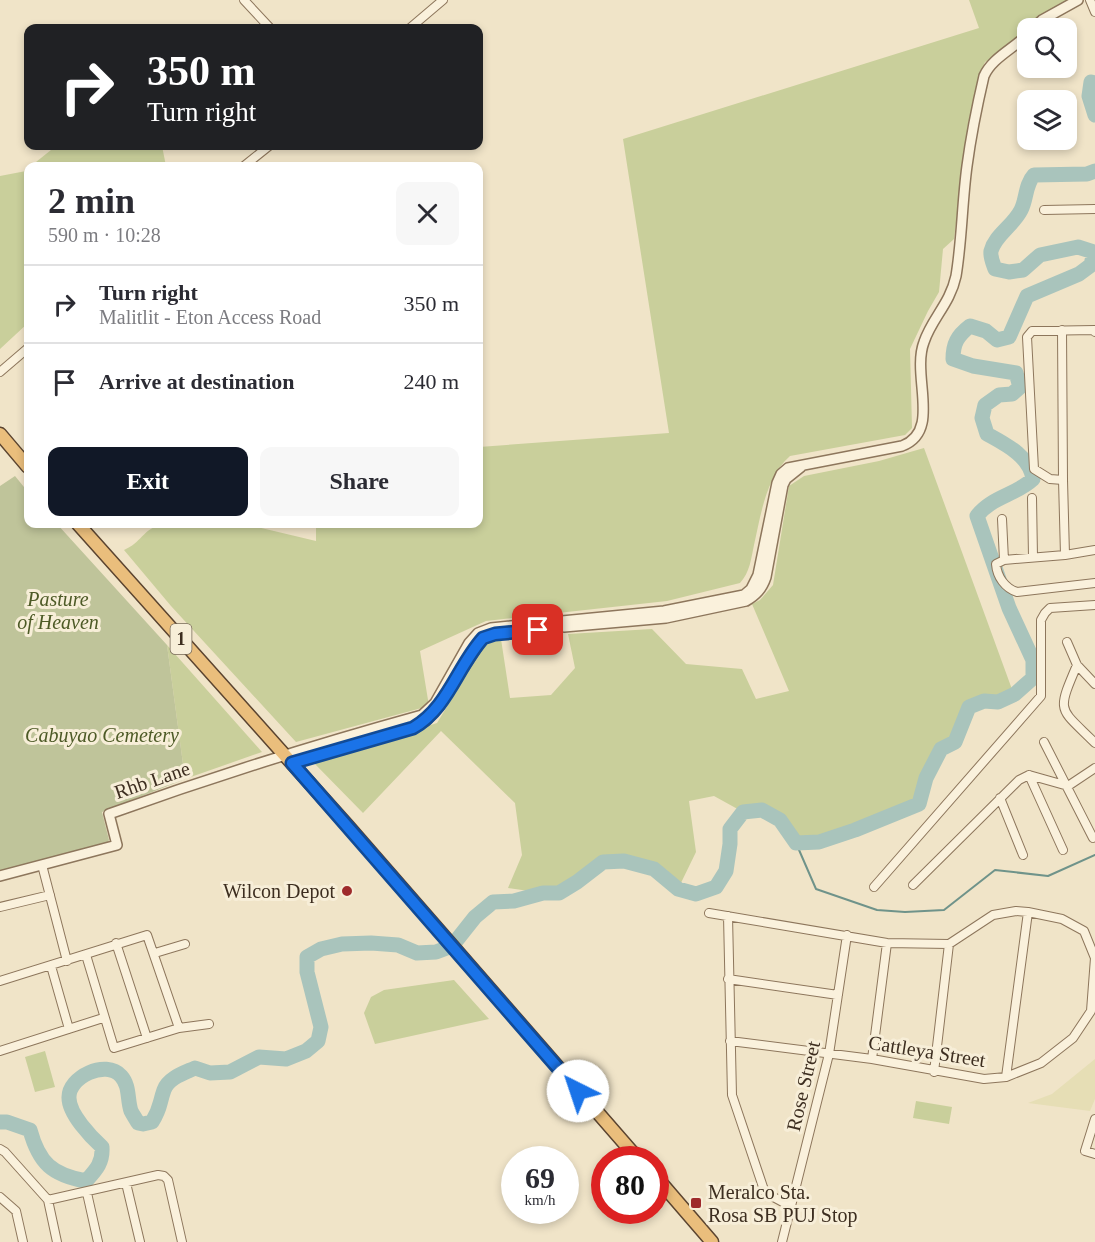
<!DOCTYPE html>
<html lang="en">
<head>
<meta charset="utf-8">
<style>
	:root { --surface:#fff; --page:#f7f7f7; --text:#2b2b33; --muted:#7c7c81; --line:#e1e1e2; --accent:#111827 }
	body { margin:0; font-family:Georgia,serif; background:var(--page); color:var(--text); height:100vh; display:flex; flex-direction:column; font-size:22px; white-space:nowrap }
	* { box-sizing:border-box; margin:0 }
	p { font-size:20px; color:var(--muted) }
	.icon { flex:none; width:33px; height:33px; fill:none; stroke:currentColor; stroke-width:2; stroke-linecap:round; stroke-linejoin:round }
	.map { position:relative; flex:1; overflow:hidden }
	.side { position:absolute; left:24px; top:162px; width:459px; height:366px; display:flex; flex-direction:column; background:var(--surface); border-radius:12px; box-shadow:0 3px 9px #0003 }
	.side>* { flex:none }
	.guide { position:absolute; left:24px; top:24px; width:459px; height:126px; border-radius:12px; box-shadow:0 3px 9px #0003; background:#202124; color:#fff; overflow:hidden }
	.tools { position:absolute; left:1017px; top:18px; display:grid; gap:12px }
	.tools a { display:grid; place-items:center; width:60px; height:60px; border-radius:12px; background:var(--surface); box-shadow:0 3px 9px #0003; font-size:30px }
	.speed { position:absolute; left:501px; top:1146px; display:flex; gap:12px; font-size:30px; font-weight:700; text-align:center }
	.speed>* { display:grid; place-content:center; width:78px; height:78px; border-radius:50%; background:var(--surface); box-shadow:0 3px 9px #0003; line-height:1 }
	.speed small { font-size:15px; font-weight:400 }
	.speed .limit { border:9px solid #d22; background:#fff; color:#111 }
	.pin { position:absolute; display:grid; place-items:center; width:51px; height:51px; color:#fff; margin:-26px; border-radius:12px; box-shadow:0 3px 9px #0006 }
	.me { position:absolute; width:66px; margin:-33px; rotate:319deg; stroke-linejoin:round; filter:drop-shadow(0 0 4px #0008) }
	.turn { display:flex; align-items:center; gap:21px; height:126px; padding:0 24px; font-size:27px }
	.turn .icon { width:78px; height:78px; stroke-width:2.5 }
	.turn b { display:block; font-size:42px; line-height:51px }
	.round { display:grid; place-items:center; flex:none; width:63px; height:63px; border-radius:12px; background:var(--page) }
	.overview { display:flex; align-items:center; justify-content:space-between; height:102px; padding:0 24px }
	h1 { font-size:36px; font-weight:800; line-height:45px }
	.primary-button { display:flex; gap:12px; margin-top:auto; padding:12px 24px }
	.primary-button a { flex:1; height:69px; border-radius:12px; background:var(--accent); color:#fff; font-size:24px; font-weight:800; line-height:69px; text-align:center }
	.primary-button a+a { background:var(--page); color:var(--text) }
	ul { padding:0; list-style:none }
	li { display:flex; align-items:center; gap:18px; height:78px; padding:0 24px; border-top:2px solid var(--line) }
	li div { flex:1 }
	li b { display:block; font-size:22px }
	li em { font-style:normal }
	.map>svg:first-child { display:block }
	.farmland { fill:#e6deb5 }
	.green { fill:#c9cf9b }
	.cemetery { fill:#bfc49a }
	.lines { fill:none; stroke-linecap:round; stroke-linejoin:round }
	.stream { stroke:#6f938a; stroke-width:2 }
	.river { stroke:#a9c4bc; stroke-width:15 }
	.minor-casing { stroke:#8d765c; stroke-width:10 }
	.tertiary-casing { stroke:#8d765c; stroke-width:12 }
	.trunk-casing { stroke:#5b4430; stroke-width:15 }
	.minor { stroke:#faf1dc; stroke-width:8 }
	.tertiary { stroke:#faf1dc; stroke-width:9 }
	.trunk { stroke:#eabe7c; stroke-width:12 }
	.route-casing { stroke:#114b97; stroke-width:15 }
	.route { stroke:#1a73e8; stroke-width:10 }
	.poi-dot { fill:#9e2a2b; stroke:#f7eed8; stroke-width:2 }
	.labels { text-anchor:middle; stroke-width:6; stroke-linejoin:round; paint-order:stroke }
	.shield { fill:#f7eed8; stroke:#756857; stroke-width:1.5 }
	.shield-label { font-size:18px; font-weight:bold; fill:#3d2e20 }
	.park-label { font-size:20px; font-style:italic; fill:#4d5a26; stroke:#f7eed8 }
	.street-label { font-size:20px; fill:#3d2e20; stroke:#f7eed8 }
	.poi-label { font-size:20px; fill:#3d2e20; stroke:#f7eed8; text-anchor:end }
</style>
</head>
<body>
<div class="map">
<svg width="1095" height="1242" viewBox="0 0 1095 1242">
	<rect width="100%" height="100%" fill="#f0e4c8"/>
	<path class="farmland" d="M1095,1059V1099L1090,1111L1028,1103L1052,1094Z"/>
	<path class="green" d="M969,0H1073L1031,28H1028L1027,32L1021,39L985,62L980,74L968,124L954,239L943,249L939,292L928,311L910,349L912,428L905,435L790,456C766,477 761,514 754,545C751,559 750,572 740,583L667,601L486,621L420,651L429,706L296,742L171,606L124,550C141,543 143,529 162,524H244L316,541V524H478L479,447L669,433L623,139L979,28Z
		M56,146H162L166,166H31Z
		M28,169V323L0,349V176L26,171Z
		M924,448L1013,692L998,702L984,701L968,708L955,742L941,749L926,778L919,804L855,830L819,842L796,843L780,820L763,810L743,812L714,796L689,801L696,852L678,889L654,869L624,861L603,862L577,882L559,893H543L508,888L522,855L515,803L441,731L363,813L314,763L437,723L487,641L501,639L510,698L551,695L575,668L568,634L652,629L686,664L742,669L756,699L789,691L752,604L760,600L773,585L789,486L804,476L879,461Z
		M167,645L262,752L185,779Z
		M454,980L489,1019L375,1044L364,1013L371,997L384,990Z
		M45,1051L55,1087L35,1092L25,1057Z
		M916,1101L952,1107L949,1124L913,1118Z"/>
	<path class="cemetery" d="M15,476L28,492V524H57L167,645L185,779L102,812L109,840L107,844L0,872V486Z"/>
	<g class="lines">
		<path class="stream" d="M796,843L816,889L877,910L905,912L944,910L995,870L1048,876L1095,855"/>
		<path class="river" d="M1095,83L1091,82L1089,96L1095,115
			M0,1122H7L30,1130C39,1163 52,1175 86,1181C96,1170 103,1163 102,1147C91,1137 69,1114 69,1098C68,1077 106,1059 121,1076C130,1086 127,1099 131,1111C133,1115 136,1119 138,1123L143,1124L152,1122C161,1108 159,1104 164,1090C168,1078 184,1073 195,1068L210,1073L230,1072L259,1057L286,1059L306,1051L318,1041L321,1027L307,972V957L321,949L342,944L371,943L398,945L417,953L436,952L452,946L475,917L493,902L514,901L543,893H559L577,882L603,862L624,861L654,869L678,889L696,894L716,887L726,871L730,844V829L743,812L762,810L780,820L796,843L819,842L855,830L919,804L926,778L941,749L955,742L969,707L984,701L998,702L1015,694L1033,678V660L1009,608L977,516C991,497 1016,495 1033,479C1030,456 1005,444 987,434L982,418L985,405L999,395L1012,394L1020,387L1016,373L973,366L953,359C953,344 957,336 970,326L986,331L997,340L1009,337L1027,296L1079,274L1091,265L1094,252L1078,247L1040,255L1023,270L1009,272L995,269C993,263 990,257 991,251C995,235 1013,226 1021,210C1027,198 1025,185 1034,175L1087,174L1095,171"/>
		<defs>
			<path id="minor" d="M244,0L270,28
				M1090,0L1095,12
				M410,28L443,0
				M244,166L269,146
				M1044,210L1095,209
				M1062,330L1063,480L1065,555
				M0,372L28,348
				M1063,480L1050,479L1034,469L1027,337L1032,331L1095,330V332
				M1032,498L1033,557
				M1002,519L1004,560
				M1095,550L1065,555L1004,560L996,564C997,577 1005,588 1017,592L1095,583
				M1067,642L1077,665L1095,684
				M1077,665C1056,714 1059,707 1095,743
				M1044,742L1093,838
				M1029,775L1063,850
				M1000,798L1023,855
				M42,865L67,961
				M913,885L1019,780L1029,775L1068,786L1095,768
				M874,887L1041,696V620L1045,613L1050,608L1095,605
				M0,907L50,895
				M709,913L887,943L949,944L993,915L1016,911L1028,912L1062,919L1084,931L1095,958L1091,1011L1073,1038L1041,1063L1006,1077L984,1079L872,1059L730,1041
				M728,916L732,1095L763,1187L766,1193L792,1207
				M116,943L147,1038
				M155,953L185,944
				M86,955L114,1048L179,1028L209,1024
				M51,966L69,1029
				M728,979L838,995
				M0,981L147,935L179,1028
				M0,1051L103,1018
				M872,1059L887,943
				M934,1072L949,944
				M1006,1077L1028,912
				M1095,1119L1085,1151L1095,1154
				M0,1149L5,1152L48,1200
				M126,1183L140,1242
				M87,1193L98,1242
				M0,1197L16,1211L23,1242
				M57,1242L48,1200L158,1175L164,1176L168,1180L182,1242
				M782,1242L829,1054L847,935"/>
			<path id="tertiary" d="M1033,28L1042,20L1078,0
				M564,627L666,618L746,601C756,595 762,589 766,577L783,485L786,479L801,467
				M446,695L483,638L495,634L505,633
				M292,763L413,728L426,721L439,707
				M0,876L117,845L109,814C212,777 317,744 422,715L435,703L469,643L478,633L491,628L664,611L744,595L751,589L758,575L777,483L781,474L788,468L902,446C942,431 911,376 924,342C932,318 950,304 956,276C962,240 962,203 967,166C971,136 977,106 984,76C992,58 1013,49 1028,34"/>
			<path id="trunk" d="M0,434L28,467
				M78,524L348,826L639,1160
				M656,1177L712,1242"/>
		</defs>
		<use href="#minor" class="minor-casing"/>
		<use href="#tertiary" class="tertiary-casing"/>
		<use href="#trunk" class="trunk-casing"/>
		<use href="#minor" class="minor"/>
		<use href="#tertiary" class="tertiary"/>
		<use href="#trunk" class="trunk"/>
	</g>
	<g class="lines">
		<defs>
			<path id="route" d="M538,630L495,634L483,638C457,667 448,708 413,728L292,763L578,1091"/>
		</defs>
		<use href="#route" class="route-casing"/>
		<use href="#route" class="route"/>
	</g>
	<g class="poi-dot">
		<circle cx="347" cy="891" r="6"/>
		<rect x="690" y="1197" width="12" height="12" rx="3"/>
	</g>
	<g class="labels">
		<rect class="shield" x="170.5" y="624" width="21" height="30" rx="4.5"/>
		<g class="shield-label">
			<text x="181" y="645">1</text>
		</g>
		<g class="park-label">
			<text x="58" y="606">Pasture<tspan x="58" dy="23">of Heaven</tspan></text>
			<text x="102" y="742">Cabuyao Cemetery</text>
		</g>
		<g class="street-label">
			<text transform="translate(152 780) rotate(-19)" y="7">Rhb Lane</text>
			<text transform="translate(927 1051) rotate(9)" y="7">Cattleya Street</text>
			<text transform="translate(803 1086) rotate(-77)" y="7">Rose Street</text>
		</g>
		<g class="poi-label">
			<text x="335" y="898">Wilcon Depot</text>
			<text x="708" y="1199" text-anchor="start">Meralco Sta.<tspan x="708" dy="23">Rosa SB PUJ Stop</tspan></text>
		</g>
	</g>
</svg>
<div class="tools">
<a><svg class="icon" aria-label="search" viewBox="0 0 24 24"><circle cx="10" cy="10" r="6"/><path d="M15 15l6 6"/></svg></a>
<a><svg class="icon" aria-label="layers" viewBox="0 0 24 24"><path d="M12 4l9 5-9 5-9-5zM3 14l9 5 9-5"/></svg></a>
</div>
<div class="speed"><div>69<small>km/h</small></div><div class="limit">80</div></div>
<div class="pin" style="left:538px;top:630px;background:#d93025"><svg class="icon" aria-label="arrive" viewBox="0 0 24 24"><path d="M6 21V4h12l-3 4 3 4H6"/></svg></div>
<svg class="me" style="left:578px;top:1091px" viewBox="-20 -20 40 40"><circle r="19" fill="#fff"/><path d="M0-13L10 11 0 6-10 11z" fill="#1a73e8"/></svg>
<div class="guide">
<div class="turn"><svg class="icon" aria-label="right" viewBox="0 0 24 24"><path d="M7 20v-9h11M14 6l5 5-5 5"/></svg><div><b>350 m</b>Turn right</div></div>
</div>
<section class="side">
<div class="overview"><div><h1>2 min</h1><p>590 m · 10:28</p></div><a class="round"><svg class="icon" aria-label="close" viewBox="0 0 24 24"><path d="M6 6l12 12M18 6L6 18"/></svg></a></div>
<ul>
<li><svg class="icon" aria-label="right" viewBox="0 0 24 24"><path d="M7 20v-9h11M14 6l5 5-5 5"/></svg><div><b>Turn right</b><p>Malitlit - Eton Access Road</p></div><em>350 m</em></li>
<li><svg class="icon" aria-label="arrive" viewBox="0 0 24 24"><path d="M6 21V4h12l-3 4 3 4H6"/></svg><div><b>Arrive at destination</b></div><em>240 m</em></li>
</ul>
<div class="primary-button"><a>Exit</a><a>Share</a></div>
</section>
</div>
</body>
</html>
